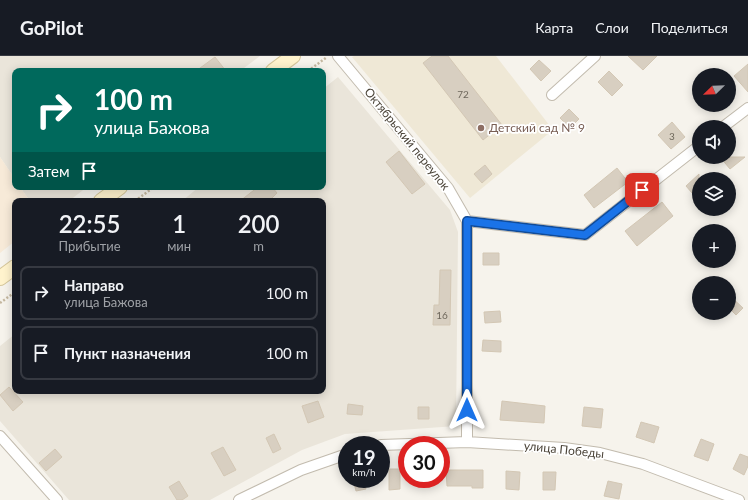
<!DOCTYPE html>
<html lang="ru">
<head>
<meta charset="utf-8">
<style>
	:root { --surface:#171b24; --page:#242831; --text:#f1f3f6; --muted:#9ea1a6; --line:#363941 }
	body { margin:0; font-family:Lato,sans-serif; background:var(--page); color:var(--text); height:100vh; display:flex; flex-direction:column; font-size:15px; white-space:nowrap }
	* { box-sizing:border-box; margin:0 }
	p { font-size:13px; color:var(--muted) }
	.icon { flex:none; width:22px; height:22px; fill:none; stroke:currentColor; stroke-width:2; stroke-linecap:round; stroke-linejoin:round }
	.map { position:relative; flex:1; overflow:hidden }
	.details { position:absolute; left:12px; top:142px; width:314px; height:196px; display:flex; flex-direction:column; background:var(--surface); border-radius:8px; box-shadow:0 2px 10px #0003 }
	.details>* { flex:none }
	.hud { position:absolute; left:12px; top:12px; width:314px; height:122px; border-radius:8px; box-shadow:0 2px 10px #0003; background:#00695c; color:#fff; overflow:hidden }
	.needle { width:26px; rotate:247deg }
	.tools { position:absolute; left:692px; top:12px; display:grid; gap:8px }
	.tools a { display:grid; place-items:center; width:44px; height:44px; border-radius:50%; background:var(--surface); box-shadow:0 2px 10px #0003; font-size:20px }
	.speed { position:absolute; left:338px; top:380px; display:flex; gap:8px; font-size:20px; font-weight:700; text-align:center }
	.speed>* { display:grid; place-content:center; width:52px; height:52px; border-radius:50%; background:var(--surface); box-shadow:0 2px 10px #0003; line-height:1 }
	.speed small { font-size:10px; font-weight:400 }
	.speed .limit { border:6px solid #d22; background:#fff; color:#111 }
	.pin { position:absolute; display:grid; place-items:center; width:34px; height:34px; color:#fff; margin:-17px; border-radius:8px; box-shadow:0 2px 6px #0006 }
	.me { position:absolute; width:44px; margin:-22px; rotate:0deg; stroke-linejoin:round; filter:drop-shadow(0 0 3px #0008) }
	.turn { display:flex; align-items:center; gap:14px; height:84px; padding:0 16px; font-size:18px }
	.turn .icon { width:52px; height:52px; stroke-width:2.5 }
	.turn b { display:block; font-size:28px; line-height:34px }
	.then { display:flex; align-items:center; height:38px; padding:0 16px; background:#0003; gap:8px; font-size:15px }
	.eta { display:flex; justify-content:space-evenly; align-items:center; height:68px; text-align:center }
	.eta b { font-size:24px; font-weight:600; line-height:28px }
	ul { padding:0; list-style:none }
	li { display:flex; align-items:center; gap:12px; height:54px; margin:0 8px 6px; padding:0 8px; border:2px solid var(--line); border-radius:8px }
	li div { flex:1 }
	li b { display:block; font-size:15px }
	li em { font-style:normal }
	header { display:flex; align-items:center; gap:24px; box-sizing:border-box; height:56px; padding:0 20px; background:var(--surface); border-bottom:1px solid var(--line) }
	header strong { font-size:19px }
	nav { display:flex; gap:22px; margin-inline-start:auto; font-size:14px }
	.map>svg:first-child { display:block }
	.residential { fill:#eae5da }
	.commercial { fill:#f7ead8 }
	.education { fill:#efe8d6 }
	.building { fill:#d8cfc1; stroke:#d3c7b4 }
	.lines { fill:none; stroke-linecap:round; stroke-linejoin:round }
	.street-casing { stroke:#c2bbae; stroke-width:12 }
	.secondary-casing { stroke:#d6c79b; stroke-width:16 }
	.path { stroke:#c4b79f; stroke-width:2.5; stroke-dasharray:2 2; stroke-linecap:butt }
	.street { stroke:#fff; stroke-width:10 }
	.secondary { stroke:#fff3cd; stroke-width:14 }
	.route-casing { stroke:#114b97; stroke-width:10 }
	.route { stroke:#1a73e8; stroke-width:7 }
	.education-dot { fill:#8d6e63; stroke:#fff; stroke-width:1.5 }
	.labels { text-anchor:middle; stroke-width:3.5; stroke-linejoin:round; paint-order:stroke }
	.number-label { font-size:10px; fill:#6e675b }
	.education-label { font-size:12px; fill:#785e54; stroke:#fff; text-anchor:start }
	.street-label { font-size:12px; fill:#4b4439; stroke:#fff }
</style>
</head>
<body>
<header>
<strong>GoPilot</strong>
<nav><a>Карта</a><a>Слои</a><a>Поделиться</a></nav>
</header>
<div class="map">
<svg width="748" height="444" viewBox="0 0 748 444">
	<rect width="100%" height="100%" fill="#f6f3ec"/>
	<path class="residential" d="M0,0H260L240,15H15V123L0,101Z
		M338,21L450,154L458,176L456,370L345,378L302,394L210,444H69L0,365V290L15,278V335H323V145H182L199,131H323V33Z
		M20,131H87L69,145H30Z"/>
	<path class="commercial" d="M0,101L15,123V131H20L30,145H15V185L0,197Z"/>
	<path class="education" d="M354,0H496L553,74L470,142L352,1Z"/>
	<path class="building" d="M432,0H448L502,69L483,84L423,7Z
		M628,0H657L643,14Z
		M215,1L226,15H196Z
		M539,4L551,15L541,25L530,13Z
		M748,8V36L734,20Z
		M609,15L623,29L612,40L598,26Z
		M569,53L579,63L570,72L560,62Z
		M672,66L685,81L671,93L658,79Z
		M399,95L425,128L412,138L386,106Z
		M720,101H745L730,113Z
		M485,109L492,118L482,127L474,118Z
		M617,112L628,126L594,152L584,139Z
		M699,118V145L686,130Z
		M258,131H272L277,137L269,145H240Z
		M662,146L673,160L637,190L625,175Z
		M483,197H499V209H483Z
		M440,214H451L450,269H433L434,249H439Z
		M729,239L743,252L736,259L729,252Z
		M500,255L501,266L485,267L484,256Z
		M483,284L501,285V296L482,295Z
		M9,331L23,346L13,355L0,339Z
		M318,345L324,361L308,367L302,350Z
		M502,345L545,350L544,367L500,364Z
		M348,348L363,350L362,359L347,358Z
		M418,351H429V363H418Z
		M584,351L603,353L601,372L582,370Z
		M641,366L659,371L654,387L636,381Z
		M274,378L281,393L273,397L266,382Z
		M701,383L714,388L708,405L694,400Z
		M223,391L236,414L224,420L211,397Z
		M55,393L62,401L46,415L39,407Z
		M740,398L748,401V410L744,419L733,413Z
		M389,413H400V433L389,434Z
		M446,414H483V432H472V430H447Z
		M506,415L520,416L519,434L506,433Z
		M543,416H556L555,434H543Z
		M353,423H363L366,433L356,435Z
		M179,425L188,440L182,444H177L169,431Z
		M608,425L622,428L619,443L604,440Z"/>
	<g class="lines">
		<defs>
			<path id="street" d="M338,0L448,132L467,165V386
				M552,39L595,0
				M723,71L748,52
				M467,165L585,179L699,90
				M0,380L57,444
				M381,389L467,386L564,392L600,397L643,408L739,444
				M239,444L301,414L347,398"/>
			<path id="secondary" d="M273,15L293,0
				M101,145L120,131
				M0,222L15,211"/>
		</defs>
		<use href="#street" class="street-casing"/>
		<use href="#secondary" class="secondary-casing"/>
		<path class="path" d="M308,15L327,1
			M135,145L154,131
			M0,247L15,236"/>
		<use href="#street" class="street"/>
		<use href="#secondary" class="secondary"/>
	</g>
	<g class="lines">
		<defs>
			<path id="route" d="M467,354V165L585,179L642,134"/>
		</defs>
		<use href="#route" class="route-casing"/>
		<use href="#route" class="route"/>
	</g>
	<circle class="education-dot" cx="481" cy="72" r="4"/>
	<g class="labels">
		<g class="number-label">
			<text x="463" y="42">72</text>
			<text x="672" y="84">3</text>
			<text x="442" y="263">16</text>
		</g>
		<g class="education-label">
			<text x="489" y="76">Детский сад № 9</text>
		</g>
		<g class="street-label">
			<text transform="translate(407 83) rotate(51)" y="4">Октябрьский переулок</text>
			<text transform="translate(564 394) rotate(6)" y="4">улица Победы</text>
		</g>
	</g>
</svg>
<div class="tools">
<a><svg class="needle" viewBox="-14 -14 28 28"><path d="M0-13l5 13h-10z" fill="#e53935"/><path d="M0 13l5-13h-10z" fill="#9ea1a6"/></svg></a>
<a><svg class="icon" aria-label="sound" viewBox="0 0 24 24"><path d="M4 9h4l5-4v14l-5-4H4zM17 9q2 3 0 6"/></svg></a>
<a><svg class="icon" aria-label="layers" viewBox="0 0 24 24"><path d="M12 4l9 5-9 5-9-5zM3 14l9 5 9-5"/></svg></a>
<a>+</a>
<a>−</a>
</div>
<div class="speed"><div>19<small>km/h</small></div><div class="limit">30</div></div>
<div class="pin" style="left:642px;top:134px;background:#d93025"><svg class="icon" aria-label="arrive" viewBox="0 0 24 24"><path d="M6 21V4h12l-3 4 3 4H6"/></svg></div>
<svg class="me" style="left:467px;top:354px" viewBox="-20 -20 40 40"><path d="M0-17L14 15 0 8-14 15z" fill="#1a73e8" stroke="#fff" stroke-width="4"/></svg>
<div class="hud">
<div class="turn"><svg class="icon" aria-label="right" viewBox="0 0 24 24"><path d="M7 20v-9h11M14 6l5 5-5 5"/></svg><div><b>100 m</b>улица Бажова</div></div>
<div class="then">Затем<svg class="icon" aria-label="arrive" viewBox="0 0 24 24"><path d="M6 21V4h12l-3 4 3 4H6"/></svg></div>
</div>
<section class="details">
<div class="eta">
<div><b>22:55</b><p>Прибытие</p></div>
<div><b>1</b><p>мин</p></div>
<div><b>200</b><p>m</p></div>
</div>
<ul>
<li><svg class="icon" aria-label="right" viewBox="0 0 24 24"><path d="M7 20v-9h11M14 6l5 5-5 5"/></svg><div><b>Направо</b><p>улица Бажова</p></div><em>100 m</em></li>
<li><svg class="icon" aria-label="arrive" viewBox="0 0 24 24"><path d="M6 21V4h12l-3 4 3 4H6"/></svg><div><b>Пункт назначения</b></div><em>100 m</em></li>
</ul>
</section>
</div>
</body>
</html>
